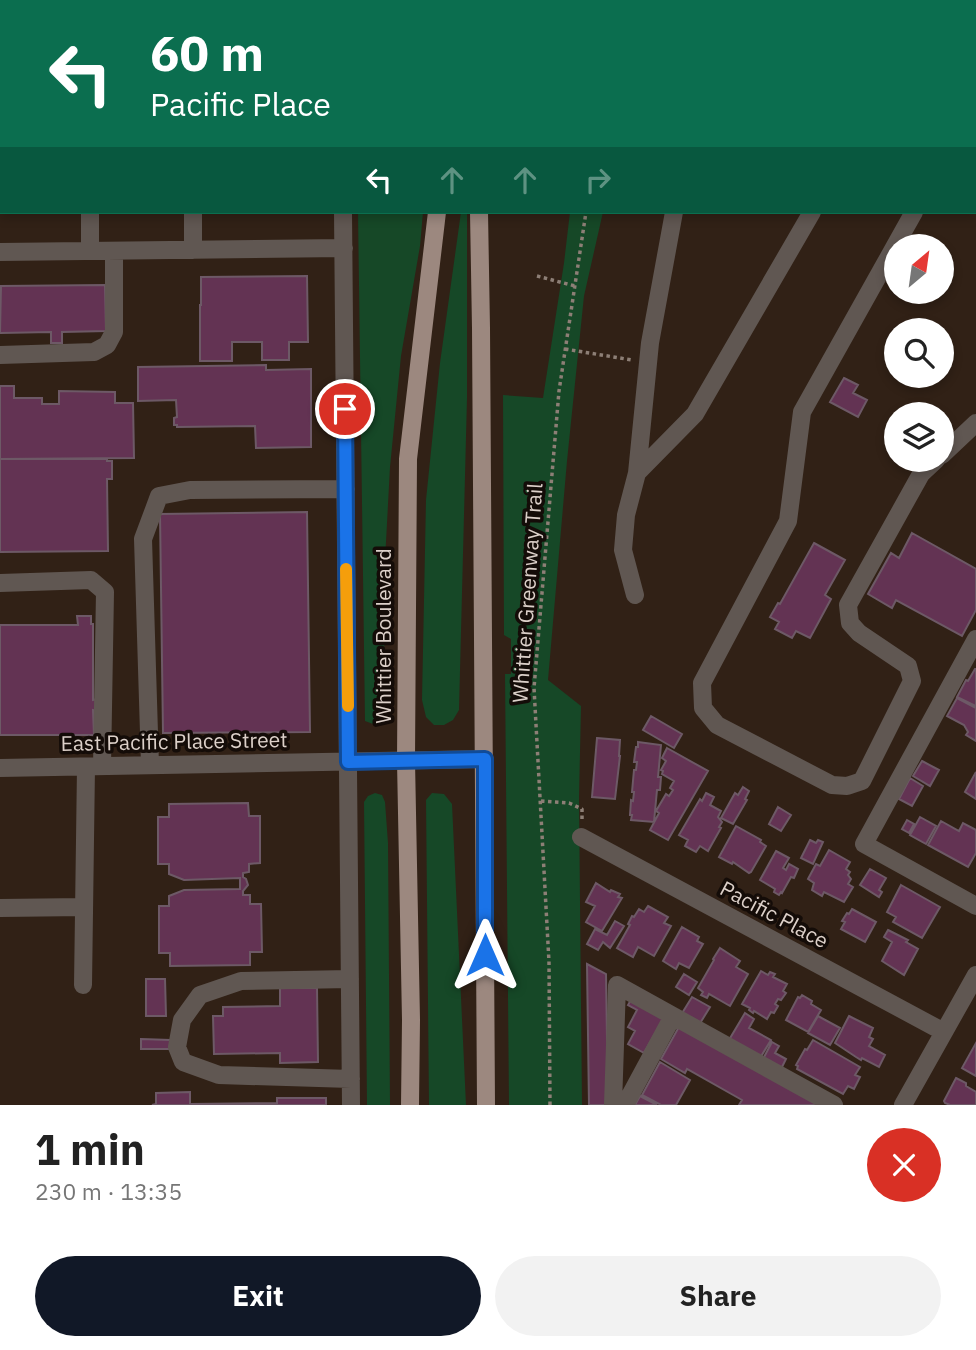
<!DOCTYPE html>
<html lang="en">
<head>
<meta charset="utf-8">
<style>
	:root { --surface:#fff; --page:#f2f2f2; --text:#222; --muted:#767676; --accent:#111827 }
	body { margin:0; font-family:"IBM Plex Sans",sans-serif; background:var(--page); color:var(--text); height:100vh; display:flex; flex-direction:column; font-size:26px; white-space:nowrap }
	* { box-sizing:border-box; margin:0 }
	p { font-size:23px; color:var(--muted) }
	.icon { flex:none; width:38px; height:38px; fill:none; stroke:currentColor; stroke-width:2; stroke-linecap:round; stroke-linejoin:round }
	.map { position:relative; height:1105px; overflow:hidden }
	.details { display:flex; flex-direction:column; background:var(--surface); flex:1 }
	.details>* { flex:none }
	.top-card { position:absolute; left:0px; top:0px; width:976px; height:214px; box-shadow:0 4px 10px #0003; background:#0b6e4f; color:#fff; overflow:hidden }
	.needle { width:46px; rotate:29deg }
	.tools { position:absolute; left:884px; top:234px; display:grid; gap:14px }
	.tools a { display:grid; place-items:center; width:70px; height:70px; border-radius:50%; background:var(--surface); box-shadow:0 4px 10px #0003; font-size:35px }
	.pin { position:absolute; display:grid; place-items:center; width:60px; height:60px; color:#fff; margin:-30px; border:4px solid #fff; border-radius:50%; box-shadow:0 2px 7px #0007 }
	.me { position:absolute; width:77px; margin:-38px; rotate:0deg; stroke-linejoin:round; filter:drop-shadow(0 0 5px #0008) }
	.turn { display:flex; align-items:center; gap:24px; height:147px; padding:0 35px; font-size:32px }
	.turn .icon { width:91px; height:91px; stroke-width:2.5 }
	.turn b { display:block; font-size:49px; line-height:60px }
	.lanes { display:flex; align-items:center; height:66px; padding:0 35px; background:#0003; justify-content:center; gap:35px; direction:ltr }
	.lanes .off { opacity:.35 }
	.round { display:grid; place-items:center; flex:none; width:74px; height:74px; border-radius:37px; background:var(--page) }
	.summary { display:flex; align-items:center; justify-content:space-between; height:119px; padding:0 35px }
	h1 { font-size:42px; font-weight:700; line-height:52px }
	.button { display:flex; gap:14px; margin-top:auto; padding:14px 35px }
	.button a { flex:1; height:80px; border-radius:42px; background:var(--accent); color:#fff; font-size:28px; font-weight:700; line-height:80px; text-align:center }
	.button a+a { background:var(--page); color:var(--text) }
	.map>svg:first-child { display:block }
	.green { fill:#164827 }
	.building { fill:#633353; stroke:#6d5966; stroke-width:2 }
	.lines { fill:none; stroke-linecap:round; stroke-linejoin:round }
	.path { stroke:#8d7f76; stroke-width:3.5; stroke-dasharray:3.5 3.5; stroke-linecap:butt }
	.minor { stroke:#605752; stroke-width:18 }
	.major { stroke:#9c887f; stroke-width:18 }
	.route-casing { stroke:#114b97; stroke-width:18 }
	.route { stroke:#1a73e8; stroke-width:12 }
	.slow { stroke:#f59e0b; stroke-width:12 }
	.labels { text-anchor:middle; stroke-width:7; stroke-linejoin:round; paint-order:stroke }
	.street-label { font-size:21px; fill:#dcd0c9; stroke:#140c08 }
</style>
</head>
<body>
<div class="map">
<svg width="976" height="1105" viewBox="0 0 976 1105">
	<rect width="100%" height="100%" fill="#312116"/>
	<path class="green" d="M358,212H423L420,246L401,356L390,467L383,598L386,712L381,723L373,724L365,721Z
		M461,212H467V398L459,710L453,720L444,725H434L426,717L422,700L426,500L440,363Z
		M570,212H603L584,296L567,461L548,680L581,706L579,799L582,1105H509L505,674H511V639L504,635L503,395L543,398L564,263Z
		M375,793L382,795L385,802L388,843L390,1105H367L364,802L368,796Z
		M432,793L444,794L452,804L466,1105H429L426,800Z"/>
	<path class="building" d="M884,0H952L956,2H883Z
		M975,12L976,13V82L975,81Z
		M0,92H2V208H0Z
		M307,276L308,342H289V360H262V342H232V361H200V305H201V277Z
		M105,285L106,331L62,332V343H51V332L0,333L1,286Z
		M266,365V370L311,369V447L256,448L255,426L177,427V425H174V418L177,417L176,400L138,401V367Z
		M844,378L858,385L853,393L867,400L858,417L830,402Z
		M0,386H14V398H42V404H59V391L115,392V403H133L134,458L0,459Z
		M0,459H107V461H112V479H107L108,551L0,552Z
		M307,512L310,732L163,733L160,514Z
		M912,533L976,569V610L962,636L896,600L892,608L868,594L891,553L899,558Z
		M814,543L845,560L825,595L831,599L810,638L796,631L792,638L775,629L779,622L770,617L778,603L780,604Z
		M77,616H91V624H93V700L97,699V711L93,710L94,735H0V625H78Z
		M975,669H976V706L957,697L966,680L968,681Z
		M957,698L976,708V741L966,735L968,732L964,725L947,716Z
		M651,716L682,734L674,748L643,730Z
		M597,738L620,740L619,756H620L615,799L592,797Z
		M638,742L661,745L658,777H661L660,790H657L654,822L631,820L632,815H630L631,800L633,801L634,792H632L634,770H636L637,762H634L636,747H638Z
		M667,748L708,771L668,840L650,830L659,813L656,811L666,794L669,796L673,790L670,788L674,781L662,774L663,771L661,770L666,761L662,758Z
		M922,761L939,770L930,786L913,776Z
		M976,772V799L965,792Z
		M910,778L923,786L912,806L899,799Z
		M743,787L749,791L745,799L747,800L733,824L721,818L735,793L738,795Z
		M706,793L714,797L710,805L721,811L718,817L722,822L719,827L721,828L708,851L700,846L696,852L685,846L688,840L679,835L700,799L702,801Z
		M248,803L249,816H260V863L249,864V872L243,873V877L246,879L248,885L243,891V895H250V904H261L262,952H250V965L170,966V953H159V906H169V896L184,890L240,889V878L184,880L169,874V864H158V817H169V804Z
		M778,807L791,815L781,831L769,824Z
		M920,817L936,826L926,844L910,835Z
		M907,820L914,824L909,833L902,829Z
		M941,821L959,831L963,823L976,830V853L968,867L928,845Z
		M736,826L761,840L760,842L766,846L751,872L749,873L733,862L732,864L719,857Z
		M810,840L816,843L818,840L823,842L813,864L801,858Z
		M829,850L850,862L846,869L850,872L848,875L851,879L848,884L853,887L844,902L824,892L822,896L812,890L814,883L808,879L816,864L820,866Z
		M776,851L789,858L783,868L786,870L789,864L798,869L794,878L791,877L782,893L781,892L779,895L774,892L775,889L760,880Z
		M870,869L886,878L879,890L882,892L879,897L860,885Z
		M596,883L610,892L611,890L620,894L618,897L622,898L602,931L586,922L595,906L586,902Z
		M901,885L940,907L922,938L893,922L896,917L887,912Z
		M648,906L668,917L664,923L671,926L654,956L638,947L633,957L617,948L630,925L628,924L632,916L634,917L639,909L644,912Z
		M852,909L876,922L865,942L841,929L845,922L842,921L847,913L849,914Z
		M615,921L624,926L610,948L603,942L598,950L587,944L595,929L607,935Z
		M682,927L699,937L697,941L703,944L689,968L679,963L676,969L663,961Z
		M888,930L908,940L906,942L918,949L904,975L882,961L892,942L884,937Z
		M720,948L740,961L736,967L748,974L730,1006L709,994L707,998L701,995L703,992L698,988L714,960L713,959Z
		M587,964L606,974L608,1105H589Z
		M761,971L768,975L770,972L775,974L773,977L787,984L783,991L786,993L781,1000L778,999L775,1004L778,1006L774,1013L771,1012L767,1019L754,1011L753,1013L749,1010L750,1008L742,1004Z
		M684,974L697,982L689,995L676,987Z
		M146,979H165L166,1016H146Z
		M280,988H317L318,1062L280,1063V1053L214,1054L213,1016H223V1007L280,1006Z
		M802,995L812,1001L811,1004L821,1010L808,1032L786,1020L798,997L800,998Z
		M692,997L710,1007L699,1025L681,1015Z
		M632,998L665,1016L644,1053L628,1044L635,1031L628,1027L637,1010L628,1005Z
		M745,1013L754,1019L749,1028L771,1040L760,1058L729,1040Z
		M818,1016L840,1028L830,1045L808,1033Z
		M849,1016L873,1028L869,1037L873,1039L869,1046L885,1055L879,1067L862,1058L861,1060L856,1057L835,1043Z
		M680,1025L823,1105H739L742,1100L687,1069L685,1073L661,1059Z
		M141,1039L170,1040V1049H141Z
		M813,1040L860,1067L855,1075L860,1077L854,1089L848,1086L843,1094L797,1069L798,1066L796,1065L805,1049L807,1050Z
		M772,1042L779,1046L775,1053L786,1059L781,1069L763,1059Z
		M976,1043V1076L962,1068Z
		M660,1062L690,1080L676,1105H661L642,1095Z
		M956,1078L966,1083V1086L976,1092V1105H950L945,1103L944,1101Z
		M190,1092V1104L277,1103V1098H326V1105H152L156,1104V1093Z
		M640,1096L657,1105H635Z"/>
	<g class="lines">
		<path class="path" d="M537,276L575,286
			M565,349L632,360
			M541,801L569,803L582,809V821
			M550,1105L549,962L534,688L559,391L586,212"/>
		<path class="minor" d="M341,0V2
			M789,2L790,0
			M90,212V251
			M343,212L351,1105
			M914,212L802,412L788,521L702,683L703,708L717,725L832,785L847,786L862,781L912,681L908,666L859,633L850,623L848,605L921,474L936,460
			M193,250V212
			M0,252L344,248
			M0,355L94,352L107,345L114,332V251
			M942,455L976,423
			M637,473L650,343L674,212
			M0,583L91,580L105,592L102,766
			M635,595L623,550L626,515L637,473L695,414L812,212
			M976,639L864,844L976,906
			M150,765L143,539L159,496L190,490L346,489
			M0,768L485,759
			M581,837L944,1032
			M0,908L84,907
			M350,979L241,981L200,995L182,1020L177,1047L183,1062L219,1075L351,1079
			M83,985L86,767
			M613,1105L617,985L834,1105
			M625,1105L673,1016
			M903,1105L976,975"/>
		<path class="major" d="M520,0L542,2
			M464,2L465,0
			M975,155L976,156
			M479,212L481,328L486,1105
			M410,1105L411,1020L406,761L408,459L437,212"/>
	</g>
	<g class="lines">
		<defs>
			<path id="route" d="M345,409L348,762L485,759V955"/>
		</defs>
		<use href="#route" class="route-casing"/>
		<use href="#route" class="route"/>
		<path class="slow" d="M346,569L348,706"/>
	</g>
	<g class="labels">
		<g class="street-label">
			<text transform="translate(528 593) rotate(-86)" y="7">Whittier Greenway Trail</text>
			<text transform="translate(384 636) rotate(-90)" y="7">Whittier Boulevard</text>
			<text transform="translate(174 742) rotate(-1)" y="7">East Pacific Place Street</text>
			<text transform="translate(774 915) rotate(28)" y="7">Pacific Place</text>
		</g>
	</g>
</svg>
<div class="tools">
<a><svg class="needle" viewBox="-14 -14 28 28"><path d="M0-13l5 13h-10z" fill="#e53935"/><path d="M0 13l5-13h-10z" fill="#767676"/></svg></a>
<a><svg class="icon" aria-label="search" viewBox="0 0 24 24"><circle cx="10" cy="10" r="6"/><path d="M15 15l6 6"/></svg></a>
<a><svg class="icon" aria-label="layers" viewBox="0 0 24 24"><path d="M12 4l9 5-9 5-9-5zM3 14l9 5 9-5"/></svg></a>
</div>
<div class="pin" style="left:345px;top:409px;background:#d93025"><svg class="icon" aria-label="arrive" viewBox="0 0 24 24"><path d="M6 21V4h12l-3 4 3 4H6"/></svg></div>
<svg class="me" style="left:485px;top:955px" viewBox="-20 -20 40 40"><path d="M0-17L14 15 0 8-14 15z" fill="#1a73e8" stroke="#fff" stroke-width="4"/></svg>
<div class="top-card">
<div class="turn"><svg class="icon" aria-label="left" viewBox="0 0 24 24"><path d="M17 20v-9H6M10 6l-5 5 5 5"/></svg><div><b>60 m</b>Pacific Place</div></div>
<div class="lanes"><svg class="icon" aria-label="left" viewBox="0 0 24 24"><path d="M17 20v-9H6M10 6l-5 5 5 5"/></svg><svg class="icon off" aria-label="ahead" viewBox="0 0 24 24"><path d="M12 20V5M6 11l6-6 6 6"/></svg><svg class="icon off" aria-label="ahead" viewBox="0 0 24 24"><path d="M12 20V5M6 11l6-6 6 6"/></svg><svg class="icon off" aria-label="right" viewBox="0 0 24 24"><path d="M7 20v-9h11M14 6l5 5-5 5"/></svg></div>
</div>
</div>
<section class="details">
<div class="summary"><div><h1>1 min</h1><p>230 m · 13:35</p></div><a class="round" style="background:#d93025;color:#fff"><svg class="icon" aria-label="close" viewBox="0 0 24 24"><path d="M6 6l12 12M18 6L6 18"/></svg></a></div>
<div class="button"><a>Exit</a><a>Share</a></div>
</section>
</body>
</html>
